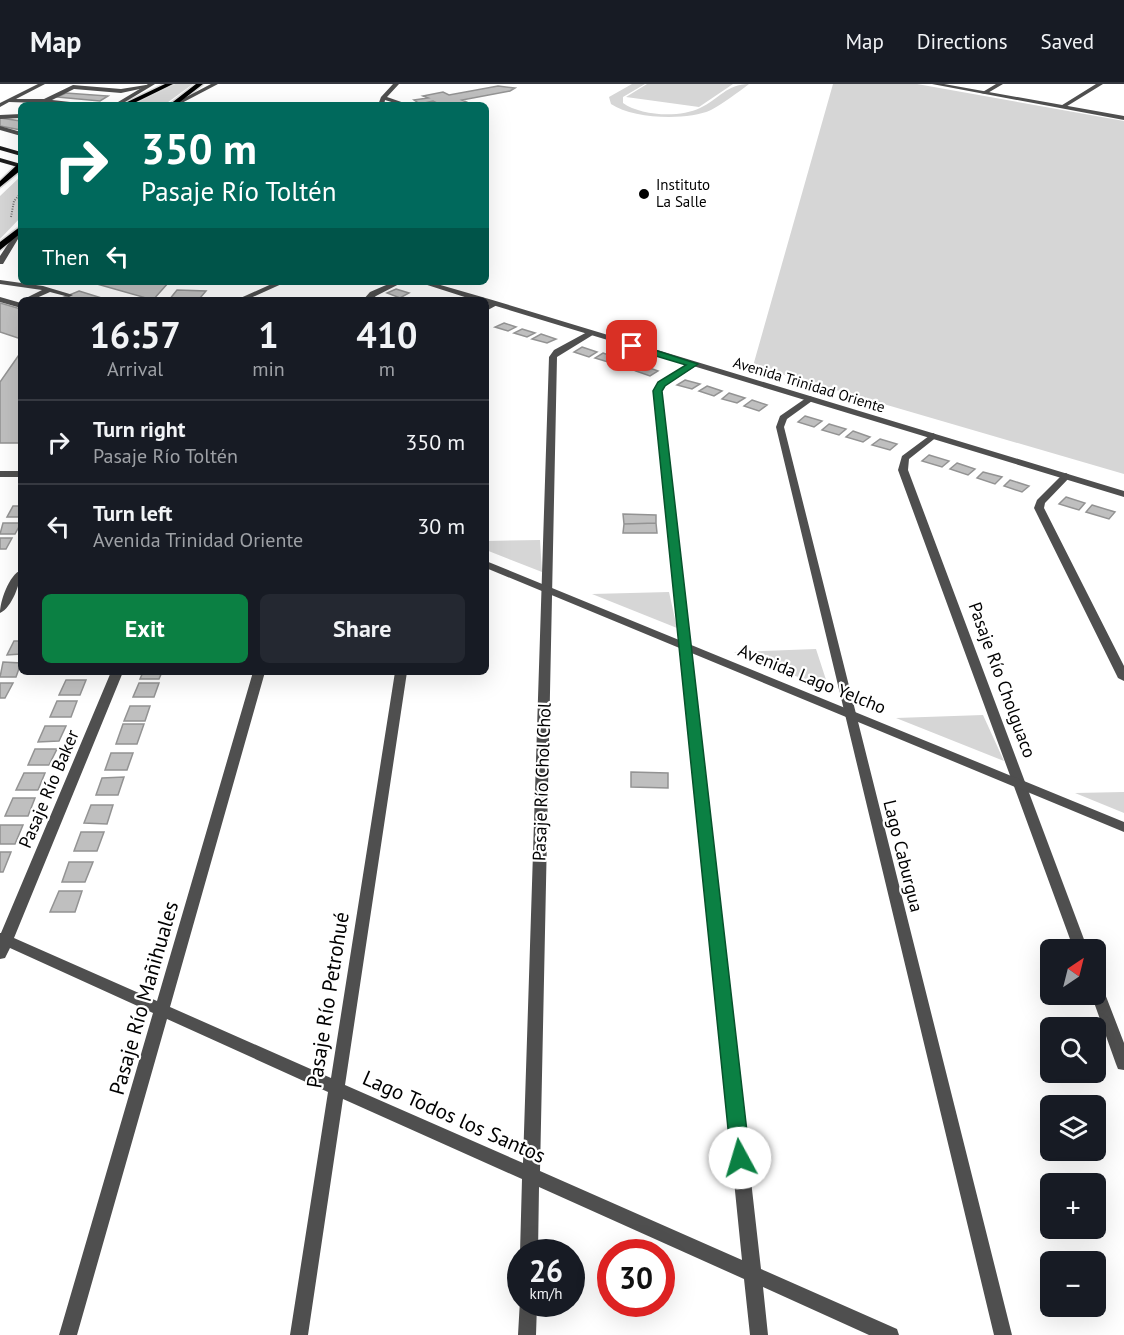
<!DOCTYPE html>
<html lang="en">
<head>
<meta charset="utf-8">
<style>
	:root { --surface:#171b24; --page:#242831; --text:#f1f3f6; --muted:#9ea1a6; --line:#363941; --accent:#0b8043 }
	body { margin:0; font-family:"PT Sans",sans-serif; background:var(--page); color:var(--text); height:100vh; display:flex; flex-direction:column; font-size:22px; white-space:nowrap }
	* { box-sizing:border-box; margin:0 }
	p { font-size:20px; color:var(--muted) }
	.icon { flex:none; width:33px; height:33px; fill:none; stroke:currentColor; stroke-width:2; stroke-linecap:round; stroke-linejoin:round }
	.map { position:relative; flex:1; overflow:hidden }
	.details { position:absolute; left:18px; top:213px; width:471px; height:378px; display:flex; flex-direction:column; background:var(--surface); border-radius:9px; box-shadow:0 6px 24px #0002 }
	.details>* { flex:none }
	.guide { position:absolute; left:18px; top:18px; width:471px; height:183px; border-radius:9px; box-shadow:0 6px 24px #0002; background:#00695c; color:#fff; overflow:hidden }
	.needle { width:39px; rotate:35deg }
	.buttons { position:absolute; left:1040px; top:855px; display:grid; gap:12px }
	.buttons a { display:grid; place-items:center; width:66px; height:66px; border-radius:9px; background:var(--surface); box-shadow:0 6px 24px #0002; font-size:30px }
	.speed { position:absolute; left:507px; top:1155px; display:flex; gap:12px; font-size:30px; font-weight:700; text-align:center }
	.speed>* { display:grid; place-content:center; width:78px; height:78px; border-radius:50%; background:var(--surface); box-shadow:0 6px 24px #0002; line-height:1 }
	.speed small { font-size:15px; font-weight:400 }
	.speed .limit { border:9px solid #d22; background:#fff; color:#111 }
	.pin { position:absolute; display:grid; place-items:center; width:51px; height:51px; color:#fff; margin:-26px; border-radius:12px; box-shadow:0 3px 9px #0006 }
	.me { position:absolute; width:66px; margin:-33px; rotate:354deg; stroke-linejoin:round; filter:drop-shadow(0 0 4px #0008) }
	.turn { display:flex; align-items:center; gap:21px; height:126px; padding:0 24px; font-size:27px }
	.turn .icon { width:78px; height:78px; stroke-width:2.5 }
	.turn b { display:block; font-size:42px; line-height:51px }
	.then { display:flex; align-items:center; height:57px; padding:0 24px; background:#0003; gap:12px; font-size:22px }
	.eta { display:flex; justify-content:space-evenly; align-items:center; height:102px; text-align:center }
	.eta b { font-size:36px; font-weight:700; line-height:42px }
	.cta { display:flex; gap:12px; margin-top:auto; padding:12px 24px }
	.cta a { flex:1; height:69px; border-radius:9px; background:var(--accent); color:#fff; font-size:24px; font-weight:700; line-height:69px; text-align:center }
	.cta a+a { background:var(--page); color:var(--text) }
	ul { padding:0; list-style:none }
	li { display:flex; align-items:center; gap:18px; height:84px; padding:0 24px; border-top:2px solid var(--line) }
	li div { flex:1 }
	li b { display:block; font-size:22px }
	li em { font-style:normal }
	header { display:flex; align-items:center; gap:36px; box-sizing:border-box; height:84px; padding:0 30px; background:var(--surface); border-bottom:2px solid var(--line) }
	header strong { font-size:28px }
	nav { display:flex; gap:33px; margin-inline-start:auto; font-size:21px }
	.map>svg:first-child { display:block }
	.green { fill:#d6d6d6 }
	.building { fill:#bfbfbf; stroke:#939393; stroke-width:1.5 }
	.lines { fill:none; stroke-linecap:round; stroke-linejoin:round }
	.primary-casing { stroke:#dbdbdb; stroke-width:3 }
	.path { stroke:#717171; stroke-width:2; stroke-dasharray:1 1.5; stroke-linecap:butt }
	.service { fill:#4f4f4f; fill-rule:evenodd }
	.minor { fill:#4f4f4f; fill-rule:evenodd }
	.tertiary { fill:#4f4f4f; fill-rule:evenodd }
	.secondary { fill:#1c1c1c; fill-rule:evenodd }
	.primary { fill:#000; fill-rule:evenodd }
	.route { fill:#0b8043; stroke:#07532c; stroke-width:1.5 }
	.poi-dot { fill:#000; stroke:#fff; stroke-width:2 }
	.labels { text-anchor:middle; stroke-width:4.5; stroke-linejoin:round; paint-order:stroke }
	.far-poi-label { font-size:15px; fill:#000; stroke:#fff; text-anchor:start }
	.far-street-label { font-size:15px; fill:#000; stroke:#fff }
	.street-label { font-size:18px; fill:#000; stroke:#fff }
	.near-street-label { font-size:21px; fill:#000; stroke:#fff }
</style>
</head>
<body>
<header>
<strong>Map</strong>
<nav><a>Map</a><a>Directions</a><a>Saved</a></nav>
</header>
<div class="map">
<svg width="1124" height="1251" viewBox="0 0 1124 1251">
	<rect width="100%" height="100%" fill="#fff"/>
	<path class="green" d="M175,0H193L164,21H132Z
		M632,0H645L623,13V19C641,32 680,34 700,24C719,15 727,0 749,0C737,9 724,19 711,26C687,37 633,35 611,20L609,13Z
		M647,0H733L699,23L626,13Z
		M833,0H917L1124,37V390L753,282Z
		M21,92V133L0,155V112Z
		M540,456L542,488L486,466V457Z
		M669,508L677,544L592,510Z
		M816,565L829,605L734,568Z
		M983,631L1004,677L896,634Z
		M1124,708V729L1075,709Z"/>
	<path class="building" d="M498,2L515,4L510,7L462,16L473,21H441L433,17L420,20L414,16L428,14L423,12L443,8L449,11Z
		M66,9L108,12L100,17L57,13Z
		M0,34L21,37V46L0,42Z
		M90,198H169L153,216Z
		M396,205L409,209L400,214L387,209Z
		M177,206L206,207L200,214L169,216Z
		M79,207L108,216H57Z
		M0,219L21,225V255L0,248Z
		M504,239L516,243L508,247L495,243Z
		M522,245L535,249L527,253L514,249Z
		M541,250L556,255L547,259L532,255Z
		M582,263L597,268L589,273L574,268Z
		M21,268V359H0V298Z
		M603,269L617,274L608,278L595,274Z
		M623,276L637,280L629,285L615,281Z
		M644,282L658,287L650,292L636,287Z
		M685,296L700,300L692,305L677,301Z
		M707,302L722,307L714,312L699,307Z
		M729,309L745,314L737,319L722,315Z
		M752,316L767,321L759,327L744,322Z
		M805,332L822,337L814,343L798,338Z
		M829,340L846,345L839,351L822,346Z
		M853,347L870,353L863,358L846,353Z
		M880,355L897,360L890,366L872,361Z
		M929,371L949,377L942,383L922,377Z
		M957,379L975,385L968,391L950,385Z
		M983,388L1002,393L995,400L977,394Z
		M1010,396L1029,402L1022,408L1004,402Z
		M1066,413L1085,419L1079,426L1059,420Z
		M1092,421L1115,428L1109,435L1086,428Z
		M13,422H21V433H7Z
		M623,430L656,431V439L624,440Z
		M3,439H21L15,450H0Z
		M656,439L657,449H623L624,440Z
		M0,454H12L6,465H0Z
		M14,557H21V570L7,571Z
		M3,578L21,579L16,593H0Z
		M143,588H162L159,595H140Z
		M66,596H86L80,611H59Z
		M0,599H13L5,614H0Z
		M139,599H159L154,613H133Z
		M57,617H77L71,633H50Z
		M130,622H150L145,637H124Z
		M123,640H144L137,660H116Z
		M45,642H66L59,657L38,658Z
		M35,665H57L49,681H28Z
		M111,669H133L127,686H105Z
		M631,688L668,689V704L631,703Z
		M24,689H45L38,706H16Z
		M124,693L118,711H96L102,694Z
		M13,714H35L28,732H5Z
		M91,721H113L107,740L84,739Z
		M0,741H23L15,760H0Z
		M81,748H104L97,767H74Z
		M0,768H11L3,788H0Z
		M69,778H93L85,798H62Z
		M59,807H82L75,828H50Z"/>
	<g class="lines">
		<defs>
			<path id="primary" d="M165,0H173L130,21H121Z
				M196,0H203L176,21H169Z
				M18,80H21V86L0,103V97Z
				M21,142V149L0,166V158Z"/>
		</defs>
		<use href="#primary" class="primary-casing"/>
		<path class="path" d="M11,133L14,117L21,109"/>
		<path class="service" d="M38,0H45L16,15H44L73,1L121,5L146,1L149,3L121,9L74,5L52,16L98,21L9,18L0,23V19Z
			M393,0H399L387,13L410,21H401L385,16L384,21H378L381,13Z
			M21,30V34L0,35V31Z
			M0,42L21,48V52L0,46Z
			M0,196L43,202L73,211L69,213L50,208L32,216H22L42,206L0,200Z
			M0,213L21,219V224L0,218Z"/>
		<path class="minor" d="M148,0H155L120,21H113Z
			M211,0H218L178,21H171Z
			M996,0H1003L986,10L981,9Z
			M1096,0H1103L1064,24L1059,23Z
			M276,198H286L246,216H236Z
			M393,198H403L376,212L371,216H363L370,208Z
			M492,218L499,220L486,227V222Z
			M589,247L596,249L557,273L540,1087L742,1176L654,307L658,298L693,278L697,280L696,282L665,301L662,307L761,1185L897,1245L899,1251H869L763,1203L768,1251H750L744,1195L539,1103L538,1168L520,1169L522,1095L343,1015L308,1251H290L328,1008L167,935L77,1251H59L153,929L10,864L5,874L0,875V849H1L111,588H123L14,854L157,917L253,588H265L170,923L331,994L395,588H407L345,1001L523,1079L549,273L554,266Z
			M809,312L812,313V317L787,335L784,343L1012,1251H994L776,343L780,332Z
			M933,349L938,352L909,375L908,386L1088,866H1074L898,386L902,372Z
			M1066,389L1071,392L1045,419L1044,424L1124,582V597L1118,594L1034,424L1037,416L1063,390Z
			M21,486C21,498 12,524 0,529C0,517 9,491 21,486Z
			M1095,896L1100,898L1102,902L1124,959V986L1118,985L1116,980L1091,910H1095Z
			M520,1216V1220H537L536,1251H518Z"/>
		<path class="tertiary" d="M932,0H944L1124,32V36Z
			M21,144V150L3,180H0V172L18,145Z
			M418,198H430L489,215L1124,407V413L486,219V216H474Z
			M0,387H21V393H0Z
			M486,477L1124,738V748L486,484Z"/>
		<path class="secondary" d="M0,62L21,68V72L0,66Z
			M0,74L21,80V84L0,78Z"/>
		<use href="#primary" class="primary"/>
	</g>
	<path class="route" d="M629,260H636L698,280L665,302L662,307L750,1074L747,1080L740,1082L733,1080L731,1074L653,307L658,298L686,281L629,264Z"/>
	<circle class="poi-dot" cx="644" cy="110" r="6"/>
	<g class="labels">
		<g class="far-poi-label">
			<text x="656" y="106">Instituto<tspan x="656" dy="17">La Salle</tspan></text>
		</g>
		<g class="far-street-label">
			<text transform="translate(809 301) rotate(17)" y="5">Avenida Trinidad Oriente</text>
		</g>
		<g class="street-label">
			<text transform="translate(812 595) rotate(22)" y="6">Avenida Lago Yelcho</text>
			<text transform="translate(1002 596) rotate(70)" y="6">Pasaje Río Cholguaco</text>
			<text transform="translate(542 698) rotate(-88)" y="6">Pasaje Río Chol Chol</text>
			<text transform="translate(49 705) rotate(-67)" y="6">Pasaje Río Baker</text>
			<text transform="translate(903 772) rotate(76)" y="6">Lago Caburgua</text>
		</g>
		<g class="near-street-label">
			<text transform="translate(144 914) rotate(-74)" y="7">Pasaje Río Mañihuales</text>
			<text transform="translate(328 916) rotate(-81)" y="7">Pasaje Río Petrohué</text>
			<text transform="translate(454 1033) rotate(24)" y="7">Lago Todos los Santos</text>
		</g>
	</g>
</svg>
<div class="buttons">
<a><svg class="needle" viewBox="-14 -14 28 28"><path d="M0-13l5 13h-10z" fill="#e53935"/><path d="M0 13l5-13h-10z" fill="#9ea1a6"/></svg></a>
<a><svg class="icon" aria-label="search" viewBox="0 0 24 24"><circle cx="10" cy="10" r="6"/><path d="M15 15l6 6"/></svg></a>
<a><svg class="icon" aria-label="layers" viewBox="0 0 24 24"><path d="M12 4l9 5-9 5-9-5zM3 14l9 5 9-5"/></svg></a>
<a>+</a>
<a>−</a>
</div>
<div class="speed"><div>26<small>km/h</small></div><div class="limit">30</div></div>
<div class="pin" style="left:632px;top:262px;background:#d93025"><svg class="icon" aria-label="arrive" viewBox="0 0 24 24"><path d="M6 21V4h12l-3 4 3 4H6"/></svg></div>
<svg class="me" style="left:740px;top:1074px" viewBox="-20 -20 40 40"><circle r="19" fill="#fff"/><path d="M0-13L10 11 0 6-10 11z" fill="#0b8043"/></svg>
<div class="guide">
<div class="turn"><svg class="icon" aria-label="right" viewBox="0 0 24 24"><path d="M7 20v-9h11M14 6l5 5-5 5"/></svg><div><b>350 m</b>Pasaje Río Toltén</div></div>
<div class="then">Then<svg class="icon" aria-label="left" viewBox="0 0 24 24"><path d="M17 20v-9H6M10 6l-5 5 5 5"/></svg></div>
</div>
<section class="details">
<div class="eta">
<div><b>16:57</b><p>Arrival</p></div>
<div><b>1</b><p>min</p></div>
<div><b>410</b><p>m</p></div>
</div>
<ul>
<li><svg class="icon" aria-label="right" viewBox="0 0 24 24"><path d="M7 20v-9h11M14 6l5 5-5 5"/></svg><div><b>Turn right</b><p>Pasaje Río Toltén</p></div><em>350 m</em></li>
<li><svg class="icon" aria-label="left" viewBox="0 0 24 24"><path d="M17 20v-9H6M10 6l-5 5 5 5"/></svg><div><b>Turn left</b><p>Avenida Trinidad Oriente</p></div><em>30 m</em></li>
</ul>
<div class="cta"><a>Exit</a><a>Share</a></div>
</section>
</div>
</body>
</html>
